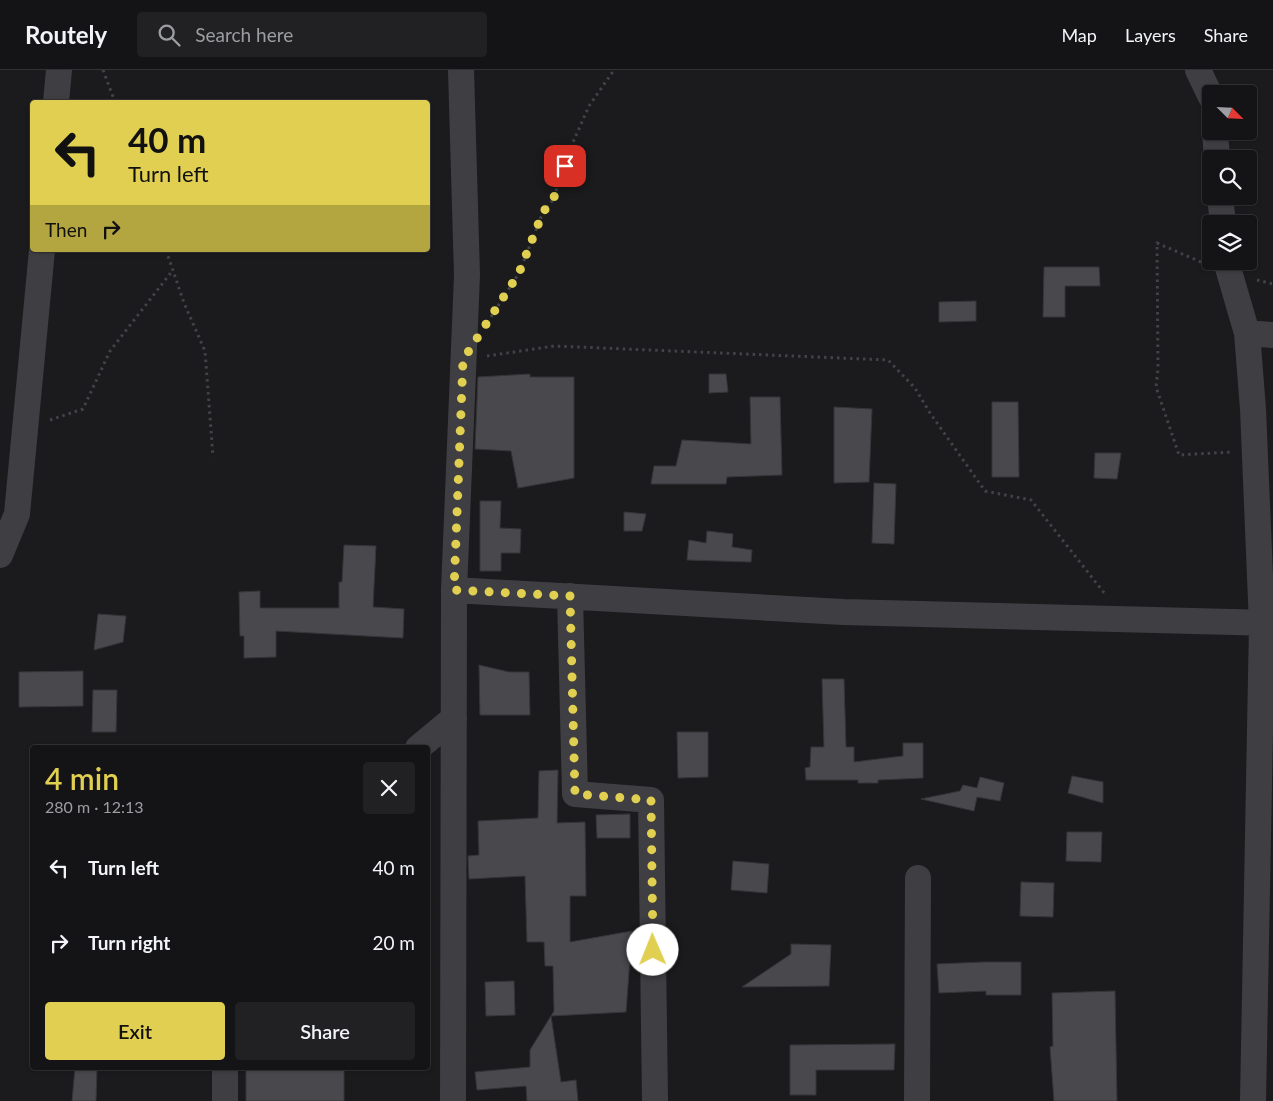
<!DOCTYPE html>
<html lang="en">
<head>
<meta charset="utf-8">
<style>
	:root { --surface:#141416; --page:#212123; --text:#f1f3f6; --muted:#9d9ea1; --line:#333335; --accent:#e0cf50 }
	body { margin:0; font-family:Lato,sans-serif; background:var(--page); color:var(--text); height:100vh; display:flex; flex-direction:column; font-size:19px; white-space:nowrap }
	* { box-sizing:border-box; margin:0 }
	p { font-size:16px; color:var(--muted) }
	.icon { flex:none; width:28px; height:28px; fill:none; stroke:currentColor; stroke-width:2; stroke-linecap:round; stroke-linejoin:round }
	.map { position:relative; flex:1; overflow:hidden }
	.details { position:absolute; left:30px; top:675px; width:400px; height:325px; display:flex; flex-direction:column; background:var(--surface); border-radius:5px; box-shadow:0 1px 4px #0004,0 0 0 1px var(--line) }
	.details>* { flex:none }
	.banner { position:absolute; left:30px; top:30px; width:400px; height:152px; border-radius:5px; box-shadow:0 1px 4px #0004,0 0 0 1px var(--line); background:#e0cf50; color:#111; overflow:hidden }
	.needle { width:32px; rotate:114deg }
	.fabs { position:absolute; left:1202px; top:15px; display:grid; gap:10px }
	.fabs a { display:grid; place-items:center; width:55px; height:55px; border-radius:5px; background:var(--surface); box-shadow:0 1px 4px #0004,0 0 0 1px var(--line); font-size:25px }
	.pin { position:absolute; display:grid; place-items:center; width:42px; height:42px; color:#fff; margin:-21px; border-radius:10px; box-shadow:0 2px 8px #0006 }
	.me { position:absolute; width:55px; margin:-28px; rotate:359deg; stroke-linejoin:round; filter:drop-shadow(0 0 4px #0008) }
	.turn { display:flex; align-items:center; gap:18px; height:105px; padding:0 15px; font-size:22px }
	.turn .icon { width:65px; height:65px; stroke-width:2.5 }
	.turn b { display:block; font-size:35px; line-height:42px }
	.then { display:flex; align-items:center; height:48px; padding:0 15px; background:#0003; gap:10px; font-size:19px }
	.round { display:grid; place-items:center; flex:none; width:52px; height:52px; border-radius:5px; background:var(--page) }
	.headline { display:flex; align-items:center; justify-content:space-between; height:85px; padding:0 15px }
	h1 { font-size:30px; font-weight:600; line-height:38px; color:var(--accent) }
	.cta { display:flex; gap:10px; margin-top:auto; padding:10px 15px }
	.cta a { flex:1; height:58px; border-radius:5px; background:var(--accent); color:#111; font-size:20px; font-weight:600; line-height:58px; text-align:center }
	.cta a+a { background:var(--page); color:var(--text) }
	ul { padding:0; list-style:none }
	li { display:flex; align-items:center; gap:15px; height:75px; padding:0 15px }
	li div { flex:1 }
	li b { display:block; font-size:19px }
	li em { font-style:normal }
	header { display:flex; align-items:center; gap:30px; box-sizing:border-box; height:70px; padding:0 25px; background:var(--surface); border-bottom:1px solid var(--line) }
	header strong { font-size:24px }
	nav { display:flex; gap:28px; margin-inline-start:auto; font-size:18px }
	.search { width:350px; height:45px; background:var(--page); display:flex; align-items:center; gap:12px; box-sizing:border-box; padding:0 18px; border-radius:5px; color:var(--muted); font-size:19px }
	.map>svg:first-child { display:block }
	.building { fill:#49484d; stroke:#363539 }
	.lines { fill:none; stroke-linecap:round; stroke-linejoin:round }
	.path { stroke:#424348; stroke-width:3; stroke-dasharray:2.5 4; stroke-linecap:butt }
	.street { stroke:#3f3e43; stroke-width:26 }
	.route { stroke:#e0cf50; stroke-width:9; stroke-dasharray:0 16.2 }
</style>
</head>
<body>
<header>
<strong>Routely</strong>
<div class="search"><svg class="icon" aria-label="search" viewBox="0 0 24 24"><circle cx="10" cy="10" r="6"/><path d="M15 15l6 6"/></svg>Search here</div>
<nav><a>Map</a><a>Layers</a><a>Share</a></nav>
</header>
<div class="map">
<svg width="1273" height="1031" viewBox="0 0 1273 1031">
	<rect width="100%" height="100%" fill="#1b1b1d"/>
	<path class="building" d="M1044,197H1099L1100,216H1065V247H1043Z
		M976,231V251L939,252V232Z
		M530,304V307H574V408L518,418L511,381L475,379L478,307Z
		M709,304H726L728,322L709,323Z
		M750,327H780L782,405L727,407L726,414H651L654,396H676L682,370L751,374Z
		M992,332H1018L1019,407H992Z
		M834,337L872,339L869,412L834,413Z
		M1095,383H1121L1117,409L1094,408Z
		M874,413L896,414L894,474L872,473Z
		M480,431H501L500,458L521,459L520,483H501V501H480Z
		M624,442L646,444L642,461H624Z
		M707,461L733,464L732,477L752,480L751,492L687,490L689,470L706,473Z
		M344,475L376,476L373,537L404,539L403,568L276,561V587L244,588V566H240L239,522L260,521V538H339V512H342Z
		M98,544L126,546L123,572L94,580Z
		M479,595L509,602H529L530,645H480Z
		M83,601V636L19,637V602Z
		M822,609H844L846,677H854V692L903,686V673H923V708L878,710V713H858V710H806L805,698L810,697L811,677H824Z
		M93,620H117L116,662H92Z
		M677,662H708V707L678,708Z
		M558,700L557,753L585,752L586,826H570V872L632,861L626,942L551,946L561,1012L576,1010L578,1031H527L526,1016L477,1020L475,1002L530,997V980L554,941L553,896H545L544,872H527L525,806L469,809L468,786L479,785L478,751L538,748L539,701Z
		M1072,706L1103,712V733L1068,723Z
		M980,707L1004,713L1000,731L977,727L974,741L921,729L960,721L963,715L977,718Z
		M630,744V768H597L596,745Z
		M1067,762H1102L1101,792L1066,791Z
		M733,791L769,794L767,823L731,820Z
		M1021,812L1054,813L1053,847L1020,846Z
		M791,874L831,875L829,916L742,917L791,884Z
		M985,892H1021V925H986V921L939,923L937,894Z
		M514,911L515,945L486,946L485,912Z
		M1115,921L1117,1031H1054L1050,977L1053,976L1052,923Z
		M895,974L894,1000H816V1025H790V975Z
		M75,998H97L96,1031H72Z
		M246,998H344V1031H246Z"/>
	<g class="lines">
		<path class="path" d="M103,0L115,32
			M166,180L184,233L205,281L213,387
			M1201,192L1157,173L1158,299L1156,317L1179,385L1232,382
			M1257,210L1273,214
			M491,247L519,203L543,142L553,130L570,79L589,36L614,0
			M487,286L554,276L888,290L915,318L930,343L985,421L1031,430L1105,524
			M50,350L83,339L110,281L173,200"/>
		<path class="street" d="M1198,0L1211,27
			M56,32L59,0
			M1215,61L1217,89
			M1220,126L1223,154
			M1226,191L1247,263
			M0,485L17,444L42,180
			M454,520L843,542L1273,553
			M570,526L575,724L651,730L655,1031
			M418,678L454,648
			M225,998V1031
			M453,1031L454,520L467,205L461,0
			M917,1031L918,808
			M1253,1031L1262,554L1253,339L1247,263L1273,265"/>
	</g>
	<g class="lines">
		<path class="route" d="M565,96L553,130L543,142L519,203L463,290L454,520L570,526L575,724L651,730L653,880"/>
	</g>
</svg>
<div class="fabs">
<a><svg class="needle" viewBox="-14 -14 28 28"><path d="M0-13l5 13h-10z" fill="#e53935"/><path d="M0 13l5-13h-10z" fill="#9d9ea1"/></svg></a>
<a><svg class="icon" aria-label="search" viewBox="0 0 24 24"><circle cx="10" cy="10" r="6"/><path d="M15 15l6 6"/></svg></a>
<a><svg class="icon" aria-label="layers" viewBox="0 0 24 24"><path d="M12 4l9 5-9 5-9-5zM3 14l9 5 9-5"/></svg></a>
</div>
<div class="pin" style="left:565px;top:96px;background:#d93025"><svg class="icon" aria-label="arrive" viewBox="0 0 24 24"><path d="M6 21V4h12l-3 4 3 4H6"/></svg></div>
<svg class="me" style="left:653px;top:880px" viewBox="-20 -20 40 40"><circle r="19" fill="#fff"/><path d="M0-13L10 11 0 6-10 11z" fill="#e0cf50"/></svg>
<div class="banner">
<div class="turn"><svg class="icon" aria-label="left" viewBox="0 0 24 24"><path d="M17 20v-9H6M10 6l-5 5 5 5"/></svg><div><b>40 m</b>Turn left</div></div>
<div class="then">Then<svg class="icon" aria-label="right" viewBox="0 0 24 24"><path d="M7 20v-9h11M14 6l5 5-5 5"/></svg></div>
</div>
<section class="details">
<div class="headline"><div><h1>4 min</h1><p>280 m · 12:13</p></div><a class="round"><svg class="icon" aria-label="close" viewBox="0 0 24 24"><path d="M6 6l12 12M18 6L6 18"/></svg></a></div>
<ul>
<li><svg class="icon" aria-label="left" viewBox="0 0 24 24"><path d="M17 20v-9H6M10 6l-5 5 5 5"/></svg><div><b>Turn left</b></div><em>40 m</em></li>
<li><svg class="icon" aria-label="right" viewBox="0 0 24 24"><path d="M7 20v-9h11M14 6l5 5-5 5"/></svg><div><b>Turn right</b></div><em>20 m</em></li>
</ul>
<div class="cta"><a>Exit</a><a>Share</a></div>
</section>
</div>
</body>
</html>
